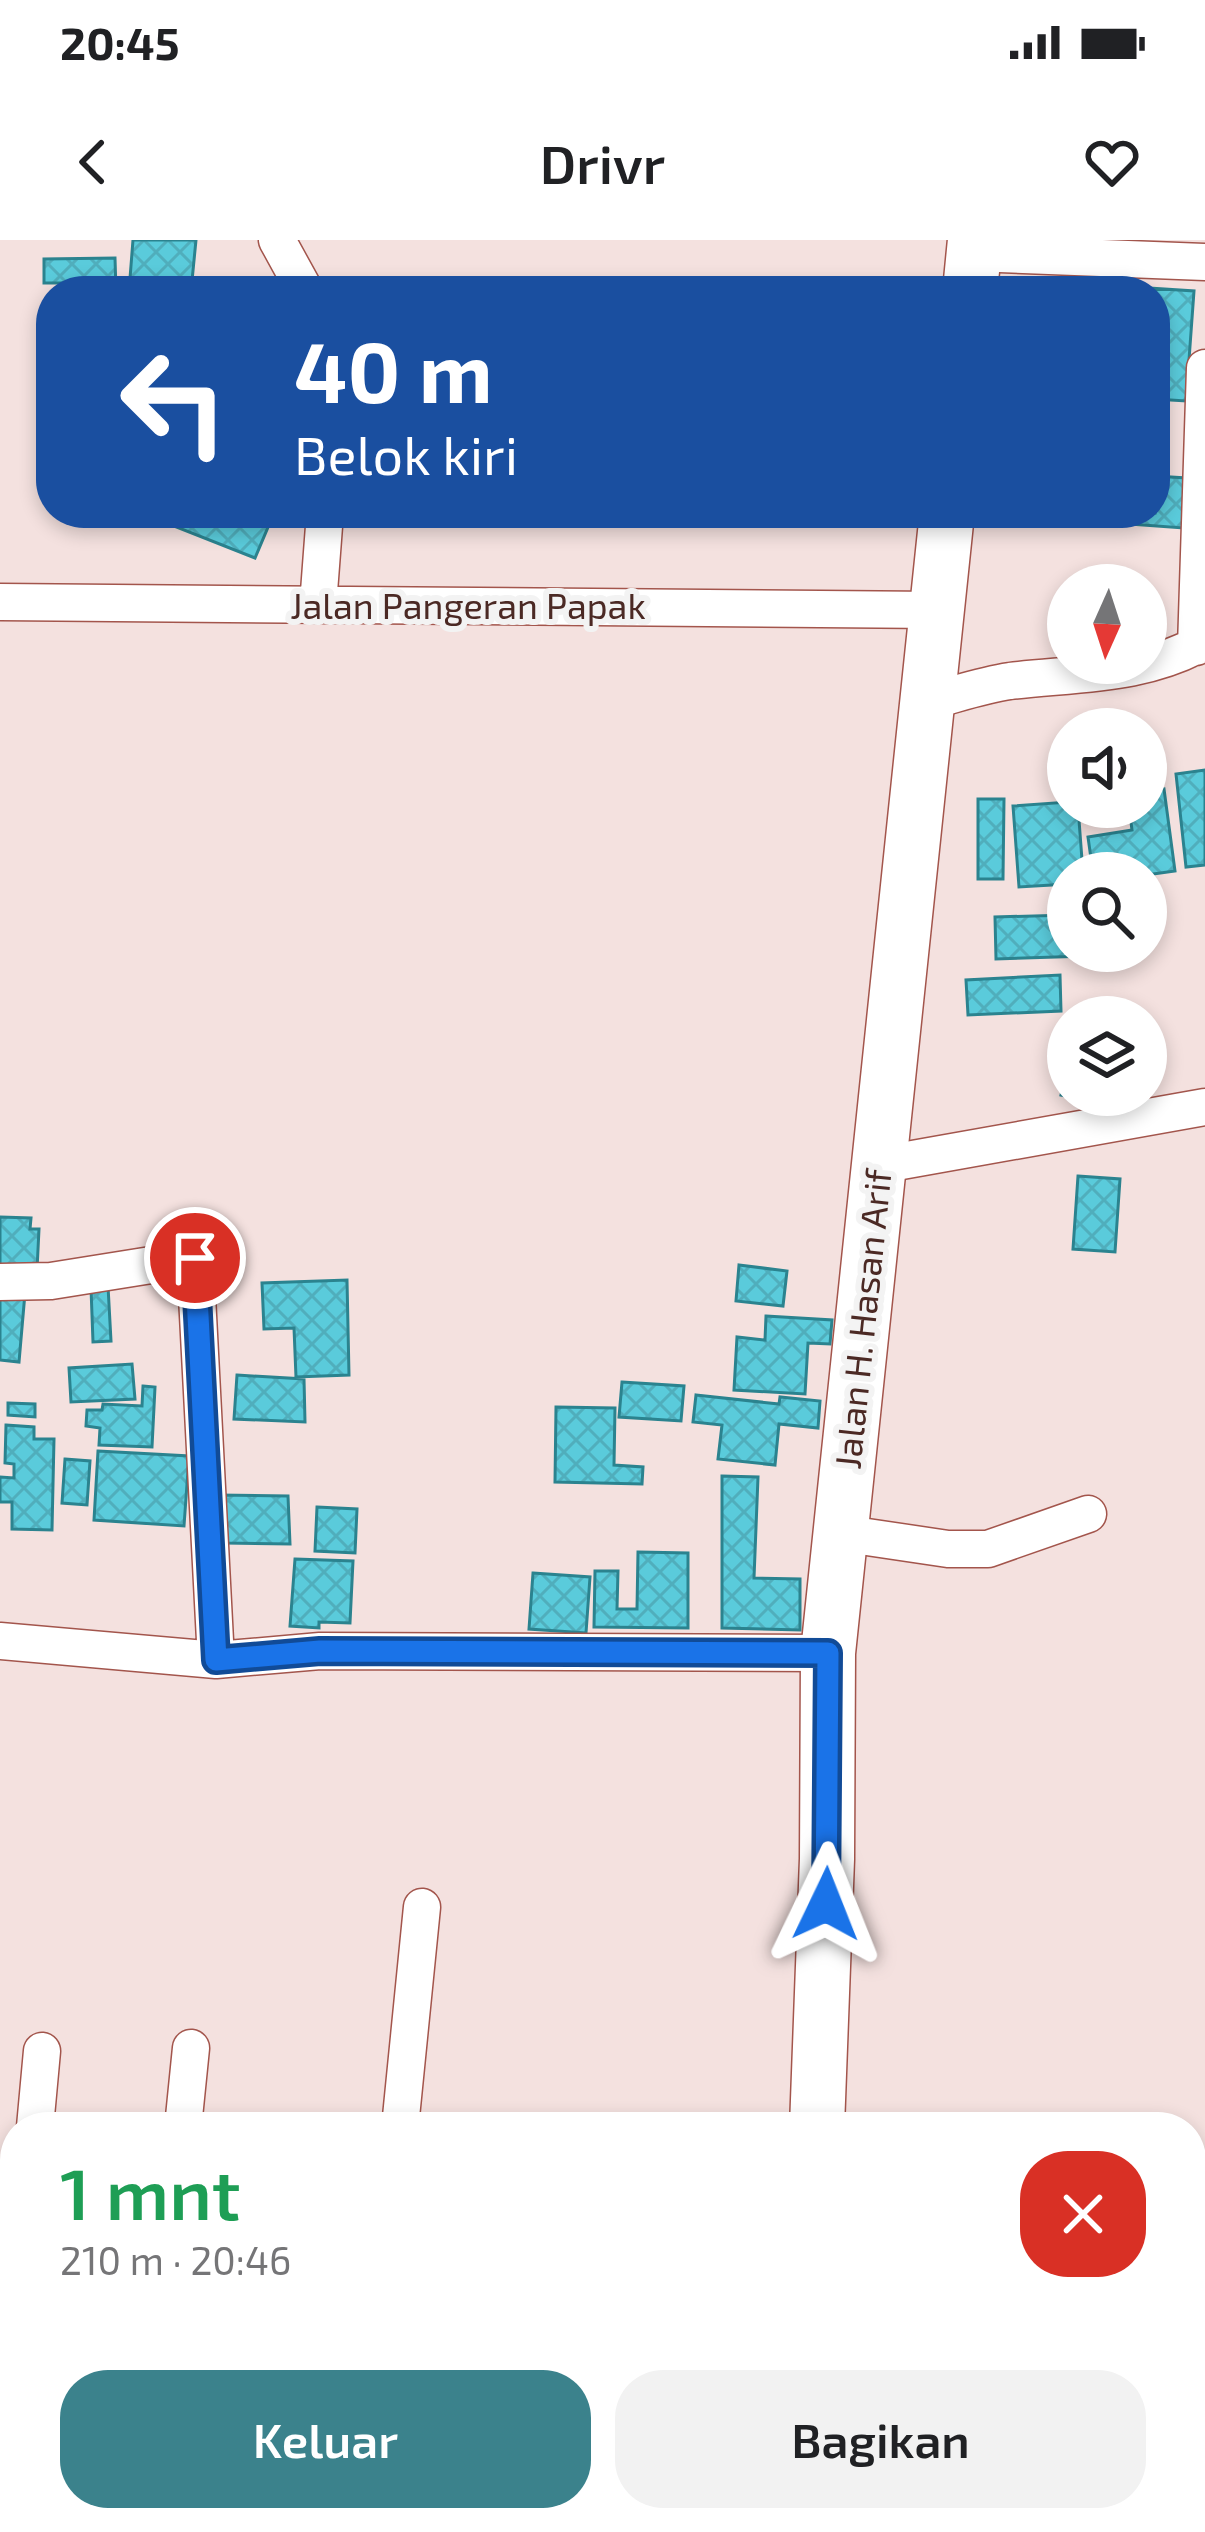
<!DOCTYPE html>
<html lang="id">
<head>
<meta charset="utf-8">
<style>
	:root { --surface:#fff; --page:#f2f2f2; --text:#202124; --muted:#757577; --accent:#3b828c }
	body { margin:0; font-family:"Exo 2",sans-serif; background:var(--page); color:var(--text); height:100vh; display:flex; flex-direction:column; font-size:45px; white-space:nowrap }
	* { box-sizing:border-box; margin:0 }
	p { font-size:39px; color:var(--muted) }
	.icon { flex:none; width:66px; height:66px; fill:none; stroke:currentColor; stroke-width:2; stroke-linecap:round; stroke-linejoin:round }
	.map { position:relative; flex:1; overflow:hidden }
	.sheet { position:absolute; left:0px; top:1872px; width:1206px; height:420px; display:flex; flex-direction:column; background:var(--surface); border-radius:48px 48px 0 0; box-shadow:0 6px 18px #0003 }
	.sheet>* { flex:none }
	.top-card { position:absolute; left:36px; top:36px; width:1134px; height:252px; border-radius:48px; box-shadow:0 6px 18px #0003; background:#1a4fa0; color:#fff; overflow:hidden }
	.needle { width:78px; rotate:183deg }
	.controls { position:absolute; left:1047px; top:324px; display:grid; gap:24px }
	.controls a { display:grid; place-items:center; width:120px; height:120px; border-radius:50%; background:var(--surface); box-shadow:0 6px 18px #0003; font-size:60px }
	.pin { position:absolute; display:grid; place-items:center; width:102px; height:102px; color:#fff; margin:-51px; border:6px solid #fff; border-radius:50%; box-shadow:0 3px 12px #0007 }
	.me { position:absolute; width:132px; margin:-66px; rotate:2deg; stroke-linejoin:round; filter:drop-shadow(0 0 9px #0008) }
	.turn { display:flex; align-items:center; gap:42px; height:252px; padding:0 60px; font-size:54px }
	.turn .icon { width:156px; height:156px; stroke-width:2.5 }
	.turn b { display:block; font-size:84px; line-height:102px }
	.round { display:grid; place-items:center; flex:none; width:126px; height:126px; border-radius:48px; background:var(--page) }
	.headline { display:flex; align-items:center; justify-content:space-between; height:204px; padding:0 60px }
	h1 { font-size:72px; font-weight:600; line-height:90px; color:#1e9e55 }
	.cta { display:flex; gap:24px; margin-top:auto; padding:24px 60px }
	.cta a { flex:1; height:138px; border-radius:48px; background:var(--accent); color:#fff; font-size:48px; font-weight:600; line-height:138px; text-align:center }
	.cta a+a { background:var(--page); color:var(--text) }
	.status { display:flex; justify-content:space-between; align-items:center; height:84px; padding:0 60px; background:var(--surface); direction:ltr }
	.status svg { height:33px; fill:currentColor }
	header { display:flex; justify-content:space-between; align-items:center; height:156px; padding:0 60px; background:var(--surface); font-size:54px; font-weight:600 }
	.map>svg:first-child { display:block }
	.building { fill:url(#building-cross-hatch); stroke:#2b838f; stroke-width:3 }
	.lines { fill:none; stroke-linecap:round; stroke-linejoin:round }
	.street-casing { stroke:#a3554c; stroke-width:39 }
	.secondary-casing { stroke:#a3554c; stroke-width:57 }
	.street { stroke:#fff; stroke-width:36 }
	.secondary { stroke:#fff; stroke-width:54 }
	.route-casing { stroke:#114b97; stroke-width:30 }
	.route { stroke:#1a73e8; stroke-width:21 }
	.labels { text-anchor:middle; stroke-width:12; stroke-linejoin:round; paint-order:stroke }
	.street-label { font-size:36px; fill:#4b2924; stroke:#f3f3f3 }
</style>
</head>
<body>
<div class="status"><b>20:45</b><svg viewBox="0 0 49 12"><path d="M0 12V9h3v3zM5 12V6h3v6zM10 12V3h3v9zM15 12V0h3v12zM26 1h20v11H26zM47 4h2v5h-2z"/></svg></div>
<header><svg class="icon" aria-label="back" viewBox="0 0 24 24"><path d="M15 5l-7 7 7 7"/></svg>Drivr<svg class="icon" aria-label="heart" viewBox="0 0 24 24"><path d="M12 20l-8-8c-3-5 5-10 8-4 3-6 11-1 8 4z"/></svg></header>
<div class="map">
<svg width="1205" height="2292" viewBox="0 0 1205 2292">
	<defs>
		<pattern id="building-cross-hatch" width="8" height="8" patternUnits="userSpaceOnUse" patternTransform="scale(3)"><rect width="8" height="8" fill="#5acbdb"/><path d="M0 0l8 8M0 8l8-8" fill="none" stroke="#50aebc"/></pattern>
	</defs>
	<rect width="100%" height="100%" fill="#f4e1df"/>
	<path class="building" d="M133,0H196L191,51H129Z
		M115,18L116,51H84V43H44V19Z
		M1118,46L1194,51L1186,161L1155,159V51H1118Z
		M1155,236L1186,238L1183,288L1103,282V273H1155Z
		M164,273H274L255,318L161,281Z
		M1205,530V625L1186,627L1176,534Z
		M1164,549L1175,631L1146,635L1093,633L1088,597L1132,590L1129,567H1146V551Z
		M978,559H1004L1003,639H978Z
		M1068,562V567H1078L1083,633H1068V644L1019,647L1013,566Z
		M1068,675V711H1087V716L996,719L995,677Z
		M1060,735L1061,771L968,775L966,740Z
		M1068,824V855H1119L1117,867L1061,855Z
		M1078,936L1120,939L1115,1012L1073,1009Z
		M0,977L31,978L30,989H39L37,1030L0,1029Z
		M739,1025L787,1031L783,1066L736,1061Z
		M347,1040L349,1135L296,1137L294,1088L264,1089L262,1043Z
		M108,1046L111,1101L93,1102L91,1048Z
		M0,1051L25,1053L19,1122L0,1120Z
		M766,1076L832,1080L830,1104L808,1103L805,1154L734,1150L737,1097L765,1100Z
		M132,1124L135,1159L71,1162L69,1128Z
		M237,1135L304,1139L305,1182L234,1179Z
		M622,1142L684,1146L681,1181L619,1177Z
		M143,1146L155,1147L152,1207L99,1205L100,1188L86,1186L87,1170H102L103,1164L142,1166Z
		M696,1155L779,1164L780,1157L820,1161L818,1188L779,1184L775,1225L718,1219L722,1185L693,1182Z
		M8,1163L35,1164V1177L8,1175Z
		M556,1167L615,1168L614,1225L643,1227L642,1244L555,1242Z
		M6,1185L34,1187V1199H54L52,1290L12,1289V1262H0V1237L14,1238V1224L5,1223Z
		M98,1211L189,1216L184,1286L94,1280Z
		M65,1219L90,1221L87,1265L62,1263Z
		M722,1236L758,1237L754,1338L800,1339V1390L722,1388Z
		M217,1255L288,1256L290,1304L225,1303Z
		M317,1267L357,1269L355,1313L315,1311Z
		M638,1312L688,1313V1388L594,1387L595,1331H618L617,1369H637Z
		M295,1319L353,1321L350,1383L319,1382V1388L290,1386Z
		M533,1333L590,1337L586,1393L529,1389Z
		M690,2277H726L725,2287L689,2286Z
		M635,2285V2292H565V2286Z"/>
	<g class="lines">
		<defs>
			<path id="street" d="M277,0L305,51
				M974,13L1205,22
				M0,362L937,370
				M318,365L325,273
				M1196,407L1205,128
				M926,462C954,455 982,445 1010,441C1078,433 1144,436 1205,401
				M879,925L1205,867
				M0,1042L51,1041L195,1018L216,1420
				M840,1293L948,1309H988L1088,1274
				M0,1401L216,1420L320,1411L828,1413
				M35,1887L42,1811
				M183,1887L191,1808
				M400,1887L422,1667
				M8,2147L15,2078
				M180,2292L182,2277
				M332,2292L334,2277
				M484,2292L486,2277"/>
			<path id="secondary" d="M970,51L975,0
				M817,1887L827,1619L828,1413L947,273
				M801,2292L802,2277"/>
		</defs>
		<use href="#street" class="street-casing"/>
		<use href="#secondary" class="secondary-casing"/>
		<use href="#street" class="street"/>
		<use href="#secondary" class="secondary"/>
	</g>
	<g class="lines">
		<defs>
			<path id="route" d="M195,1018L216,1420L320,1411L828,1413L826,1664"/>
		</defs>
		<use href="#route" class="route-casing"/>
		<use href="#route" class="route"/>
	</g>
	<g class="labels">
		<g class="street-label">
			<text x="468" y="379">Jalan Pangeran Papak</text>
			<text transform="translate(863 1079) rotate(-84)" y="13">Jalan H. Hasan Arif</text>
		</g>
	</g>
</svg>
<div class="controls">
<a><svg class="needle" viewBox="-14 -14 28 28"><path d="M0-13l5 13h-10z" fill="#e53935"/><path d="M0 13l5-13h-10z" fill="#757577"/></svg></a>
<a><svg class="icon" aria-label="sound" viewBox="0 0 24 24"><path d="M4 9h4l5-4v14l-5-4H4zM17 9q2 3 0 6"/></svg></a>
<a><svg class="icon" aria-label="search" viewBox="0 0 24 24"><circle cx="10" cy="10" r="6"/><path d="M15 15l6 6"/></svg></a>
<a><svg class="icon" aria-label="layers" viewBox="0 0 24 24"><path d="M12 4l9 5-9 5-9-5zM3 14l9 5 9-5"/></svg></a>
</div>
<div class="pin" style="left:195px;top:1018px;background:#d93025"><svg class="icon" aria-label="arrive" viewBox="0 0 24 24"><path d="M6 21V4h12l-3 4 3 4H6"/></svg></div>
<svg class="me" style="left:826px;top:1664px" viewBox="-20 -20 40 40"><path d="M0-17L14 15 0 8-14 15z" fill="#1a73e8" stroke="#fff" stroke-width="4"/></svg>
<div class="top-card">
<div class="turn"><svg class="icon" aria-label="left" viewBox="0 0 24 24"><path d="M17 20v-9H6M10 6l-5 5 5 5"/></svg><div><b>40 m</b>Belok kiri</div></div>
</div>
<section class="sheet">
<div class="headline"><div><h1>1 mnt</h1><p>210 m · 20:46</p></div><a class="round" style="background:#d93025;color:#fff"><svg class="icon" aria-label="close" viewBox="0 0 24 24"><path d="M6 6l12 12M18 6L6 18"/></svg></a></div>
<div class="cta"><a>Keluar</a><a>Bagikan</a></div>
</section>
</div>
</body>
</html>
